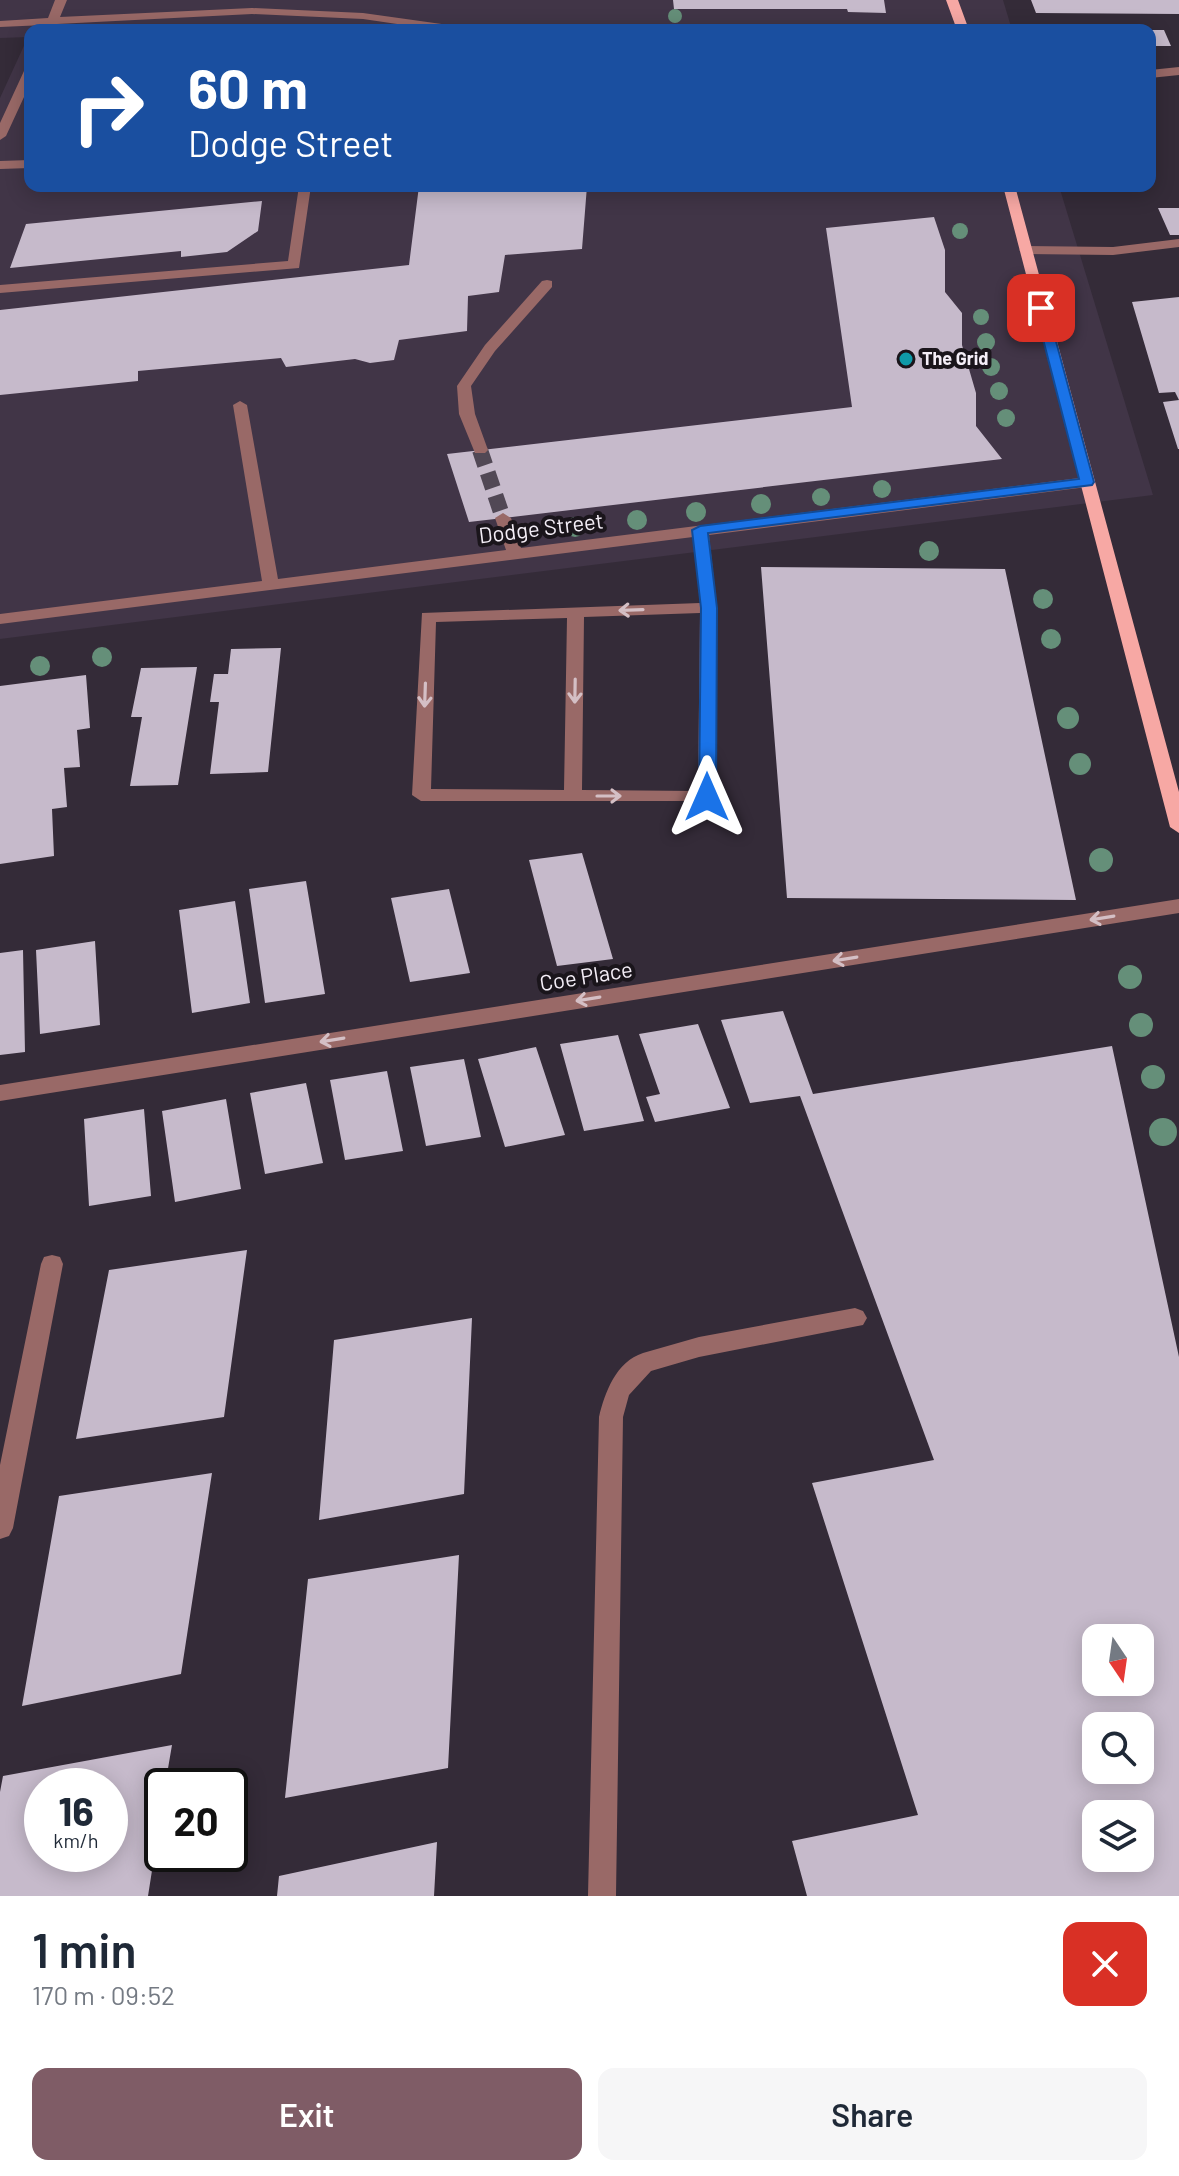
<!DOCTYPE html>
<html lang="en">
<head>
<meta charset="utf-8">
<style>
	:root { --surface:#fff; --page:#f6f6f7; --text:#1f2937; --muted:#747a83; --accent:#7f5c66 }
	body { margin:0; font-family:Barlow,sans-serif; background:var(--page); color:var(--text); height:100vh; display:flex; flex-direction:column; font-size:30px; white-space:nowrap }
	* { box-sizing:border-box; margin:0 }
	p { font-size:26px; color:var(--muted) }
	.icon { flex:none; width:44px; height:44px; fill:none; stroke:currentColor; stroke-width:2; stroke-linecap:round; stroke-linejoin:round }
	.map { position:relative; height:1896px; overflow:hidden }
	.drawer { display:flex; flex-direction:column; background:var(--surface); flex:1 }
	.drawer>* { flex:none }
	.top-card { position:absolute; left:24px; top:24px; width:1132px; height:168px; border-radius:16px; box-shadow:0 4px 20px #0003; background:#1a4fa0; color:#fff; overflow:hidden }
	.needle { width:52px; rotate:167deg }
	.buttons { position:absolute; left:1082px; top:1624px; display:grid; gap:16px }
	.buttons a { display:grid; place-items:center; width:72px; height:72px; border-radius:16px; background:var(--surface); box-shadow:0 4px 20px #0003; font-size:40px }
	.speed { position:absolute; left:24px; top:1768px; display:flex; gap:16px; font-size:40px; font-weight:700; text-align:center }
	.speed>* { display:grid; place-content:center; width:104px; height:104px; border-radius:50%; background:var(--surface); box-shadow:0 4px 20px #0003; line-height:1 }
	.speed small { font-size:20px; font-weight:400 }
	.speed .limit { border:4px solid #111; border-radius:12px; background:#fff; color:#111 }
	.pin { position:absolute; display:grid; place-items:center; width:68px; height:68px; color:#fff; margin:-34px; border-radius:16px; box-shadow:0 4px 12px #0006 }
	.me { position:absolute; width:88px; margin:-44px; rotate:0deg; stroke-linejoin:round; filter:drop-shadow(0 0 6px #0008) }
	.turn { display:flex; align-items:center; gap:28px; height:168px; padding:0 32px; font-size:36px }
	.turn .icon { width:104px; height:104px; stroke-width:2.5 }
	.turn b { display:block; font-size:56px; line-height:68px }
	.round { display:grid; place-items:center; flex:none; width:84px; height:84px; border-radius:16px; background:var(--page) }
	.head { display:flex; align-items:center; justify-content:space-between; height:136px; padding:0 32px }
	h1 { font-size:48px; font-weight:600; line-height:60px }
	.action { display:flex; gap:16px; margin-top:auto; padding:16px 32px }
	.action a { flex:1; height:92px; border-radius:16px; background:var(--accent); color:#fff; font-size:32px; font-weight:600; line-height:92px; text-align:center }
	.action a+a { background:var(--page); color:var(--text) }
	.map>svg:first-child { display:block }
	.built { fill:#413547 }
	.building { fill:#c6bacb; fill-rule:evenodd }
	.lines { fill:none; stroke-linecap:round; stroke-linejoin:round }
	.minor-tunnel { stroke:#514855; stroke-width:16; stroke-dasharray:16 8; stroke-linecap:butt }
	.minor { fill:#996967; fill-rule:evenodd }
	.major { fill:#f7a8a4; fill-rule:evenodd }
	.tree { fill:#658f79 }
	.oneway { stroke:#d4bfc5 }
	.route { fill:#1a73e8; stroke:#114b97; stroke-width:2 }
	.culture-dot { fill:#0f9aa8; stroke:#1a151b; stroke-width:3 }
	.labels { text-anchor:middle; stroke-width:8; stroke-linejoin:round; paint-order:stroke }
	.far-poi-label { font-size:18px; font-weight:bold; fill:#f4eef7; stroke:#1a151b; text-anchor:start }
	.street-label { font-size:22px; fill:#f4eef7; stroke:#1a151b }
</style>
</head>
<body>
<div class="map">
<svg width="1179" height="1896" viewBox="0 0 1179 1896">
	<rect width="100%" height="100%" fill="#342b38"/>
	<path class="built" d="M0,0H1003L1012,30H30V186H1059L1153,495L0,639V98L28,37L0,38Z"/>
	<path class="building" d="M673,0H884L886,13L848,12L847,9H674Z
		M1031,0H1179V14L1036,13Z
		M1150,30H1164L1171,46H1150Z
		M419,186H587L582,249L505,255L499,292L468,296L467,331L399,340L394,360L370,363L355,359L286,367L281,358L138,371V381L0,395V310L409,265Z
		M262,201L258,231L227,252L181,257V251L10,268L26,224Z
		M1158,208H1179V235H1170Z
		M934,217L945,250V292L962,313V345L976,393V426L1002,459L469,522L447,454L852,407L826,228Z
		M1179,297V449H1178L1163,402L1179,400L1175,392L1159,393L1132,302Z
		M761,567L1005,569L1076,900L787,898Z
		M281,648L268,772L210,774L219,702H210L214,674H228L231,649Z
		M197,667L178,785L130,786L142,717H131L141,668Z
		M86,675L90,728L77,730L80,767L64,768L67,807L52,809L54,856L0,864V686Z
		M582,853L613,959L557,966L529,860Z
		M306,881L325,994L265,1003L249,889Z
		M449,889L470,973L410,982L391,898Z
		M235,901L250,1003L192,1013L179,910Z
		M95,941L100,1025L40,1034L36,950Z
		M23,950L25,1052L0,1055V953Z
		M783,1011L813,1094L1112,1046L1179,1357V1896H807L792,1841L918,1815L812,1483L934,1460L800,1096L750,1103L721,1020ZM1096,1638H1140V1682H1096ZM1096,1726H1140V1770H1096ZM1096,1814H1140V1858H1096Z
		M698,1024L730,1108L655,1122L646,1097L660,1094L639,1034Z
		M618,1035L644,1121L584,1131L560,1044Z
		M536,1047L565,1135L505,1147L478,1059Z
		M464,1059L481,1137L426,1146L410,1067Z
		M387,1071L403,1151L345,1160L330,1080Z
		M306,1083L323,1163L265,1174L250,1093Z
		M226,1099L241,1189L175,1202L162,1111Z
		M144,1109L151,1196L89,1206L84,1119Z
		M247,1250L224,1417L76,1439L109,1270Z
		M472,1318L464,1494L319,1520L334,1340Z
		M212,1473L181,1674L22,1706L59,1496Z
		M459,1555L448,1768L285,1798L308,1579Z
		M172,1745L165,1786H162V1807L148,1896H0V1792L3,1776ZM42,1786H110V1854H42Z
		M437,1842L434,1896H277L279,1876Z"/>
	<g class="lines">
		<path class="minor-tunnel" d="M480,450L503,518"/>
		<path class="minor" d="M55,0H67L60,17L252,8L363,13L463,27L469,30H438L363,19L252,14L57,24L55,30H43L45,25L0,27V21L48,18Z
			M30,67V84L6,136L0,140V123L24,71Z
			M1179,67V75L1150,78V70Z
			M30,160V168L0,169V161Z
			M299,186H311L299,268L0,293V285L288,261Z
			M1179,239V247L1113,255L1026,254L1019,250L1026,246L1113,247Z
			M547,280L552,281V287L495,351L471,386L475,414L488,450L485,453H475L459,414L457,386L485,345L542,281Z
			M240,401L247,405L278,579L506,550L495,518L503,513L511,518L521,548L1087,477L1095,482L1087,487L709,535L717,608L716,797L714,801H421L412,795L422,613L700,603L693,537L0,624V614L262,581L233,405ZM700,613L698,791L582,790L584,617ZM567,618L564,790L431,789L436,622Z
			M1179,899V913L0,1101V1085Z
			M52,1255L60,1257L63,1264L13,1528L9,1536L0,1539V1465L41,1264L44,1257Z
			M855,1308L863,1311L867,1318L863,1325L699,1357L651,1371L629,1395L623,1417L616,1896H588L599,1417C605,1392 616,1362 643,1353L699,1337Z"/>
		<path class="major" d="M946,0H958L969,30H957Z
			M1003,186H1015L1179,792V833L1170,827Z"/>
	</g>
	<g class="tree">
		<circle cx="675" cy="16" r="7"/>
		<circle cx="960" cy="231" r="8"/>
		<circle cx="981" cy="317" r="8"/>
		<circle cx="986" cy="342" r="9"/>
		<circle cx="991" cy="367" r="9"/>
		<circle cx="999" cy="391" r="9"/>
		<circle cx="1006" cy="418" r="9"/>
		<circle cx="882" cy="489" r="9"/>
		<circle cx="821" cy="497" r="9"/>
		<circle cx="761" cy="504" r="10"/>
		<circle cx="696" cy="512" r="10"/>
		<circle cx="637" cy="520" r="10"/>
		<circle cx="575" cy="527" r="10"/>
		<circle cx="929" cy="551" r="10"/>
		<circle cx="1043" cy="599" r="10"/>
		<circle cx="1051" cy="639" r="10"/>
		<circle cx="102" cy="657" r="10"/>
		<circle cx="40" cy="666" r="10"/>
		<circle cx="1068" cy="718" r="11"/>
		<circle cx="1080" cy="764" r="11"/>
		<circle cx="1101" cy="860" r="12"/>
		<circle cx="1130" cy="977" r="12"/>
		<circle cx="1141" cy="1025" r="12"/>
		<circle cx="1153" cy="1077" r="12"/>
		<circle cx="1163" cy="1132" r="14"/>
	</g>
	<defs><path id="oneway-shaft" d="M-6 0H5M1.5-3L5.5 0L1.5 3" fill="none" stroke-width="1.6" stroke-linecap="round" stroke-linejoin="round" transform="scale(2)"/></defs>
	<g class="oneway">
		<use href="#oneway-shaft" transform="translate(631 610) rotate(178)"/>
		<use href="#oneway-shaft" transform="translate(575 691) rotate(91)"/>
		<use href="#oneway-shaft" transform="translate(425 695) rotate(92)"/>
		<use href="#oneway-shaft" transform="translate(609 796)"/>
		<use href="#oneway-shaft" transform="translate(1102 918) rotate(171)"/>
		<use href="#oneway-shaft" transform="translate(845 959) rotate(171)"/>
		<use href="#oneway-shaft" transform="translate(588 999) rotate(171)"/>
		<use href="#oneway-shaft" transform="translate(332 1040) rotate(171)"/>
	</g>
	<path class="route" d="M1041,304L1047,308L1094,482L1092,485L708,533L717,608L716,797L713,801H701L699,797L701,608L692,530L700,526L1079,479L1035,308Z"/>
	<circle class="culture-dot" cx="906" cy="359" r="8"/>
	<g class="labels">
		<g class="far-poi-label">
			<text x="922" y="365">The Grid</text>
		</g>
		<g class="street-label">
			<text transform="translate(541 528) rotate(-7)" y="8">Dodge Street</text>
			<text transform="translate(586 976) rotate(-9)" y="8">Coe Place</text>
		</g>
	</g>
</svg>
<div class="buttons">
<a><svg class="needle" viewBox="-14 -14 28 28"><path d="M0-13l5 13h-10z" fill="#e53935"/><path d="M0 13l5-13h-10z" fill="#747a83"/></svg></a>
<a><svg class="icon" aria-label="search" viewBox="0 0 24 24"><circle cx="10" cy="10" r="6"/><path d="M15 15l6 6"/></svg></a>
<a><svg class="icon" aria-label="layers" viewBox="0 0 24 24"><path d="M12 4l9 5-9 5-9-5zM3 14l9 5 9-5"/></svg></a>
</div>
<div class="speed"><div>16<small>km/h</small></div><div class="limit">20</div></div>
<div class="pin" style="left:1041px;top:308px;background:#d93025"><svg class="icon" aria-label="arrive" viewBox="0 0 24 24"><path d="M6 21V4h12l-3 4 3 4H6"/></svg></div>
<svg class="me" style="left:707px;top:797px" viewBox="-20 -20 40 40"><path d="M0-17L14 15 0 8-14 15z" fill="#1a73e8" stroke="#fff" stroke-width="4"/></svg>
<div class="top-card">
<div class="turn"><svg class="icon" aria-label="right" viewBox="0 0 24 24"><path d="M7 20v-9h11M14 6l5 5-5 5"/></svg><div><b>60 m</b>Dodge Street</div></div>
</div>
</div>
<section class="drawer">
<div class="head"><div><h1>1 min</h1><p>170 m · 09:52</p></div><a class="round" style="background:#d93025;color:#fff"><svg class="icon" aria-label="close" viewBox="0 0 24 24"><path d="M6 6l12 12M18 6L6 18"/></svg></a></div>
<div class="action"><a>Exit</a><a>Share</a></div>
</section>
</body>
</html>
